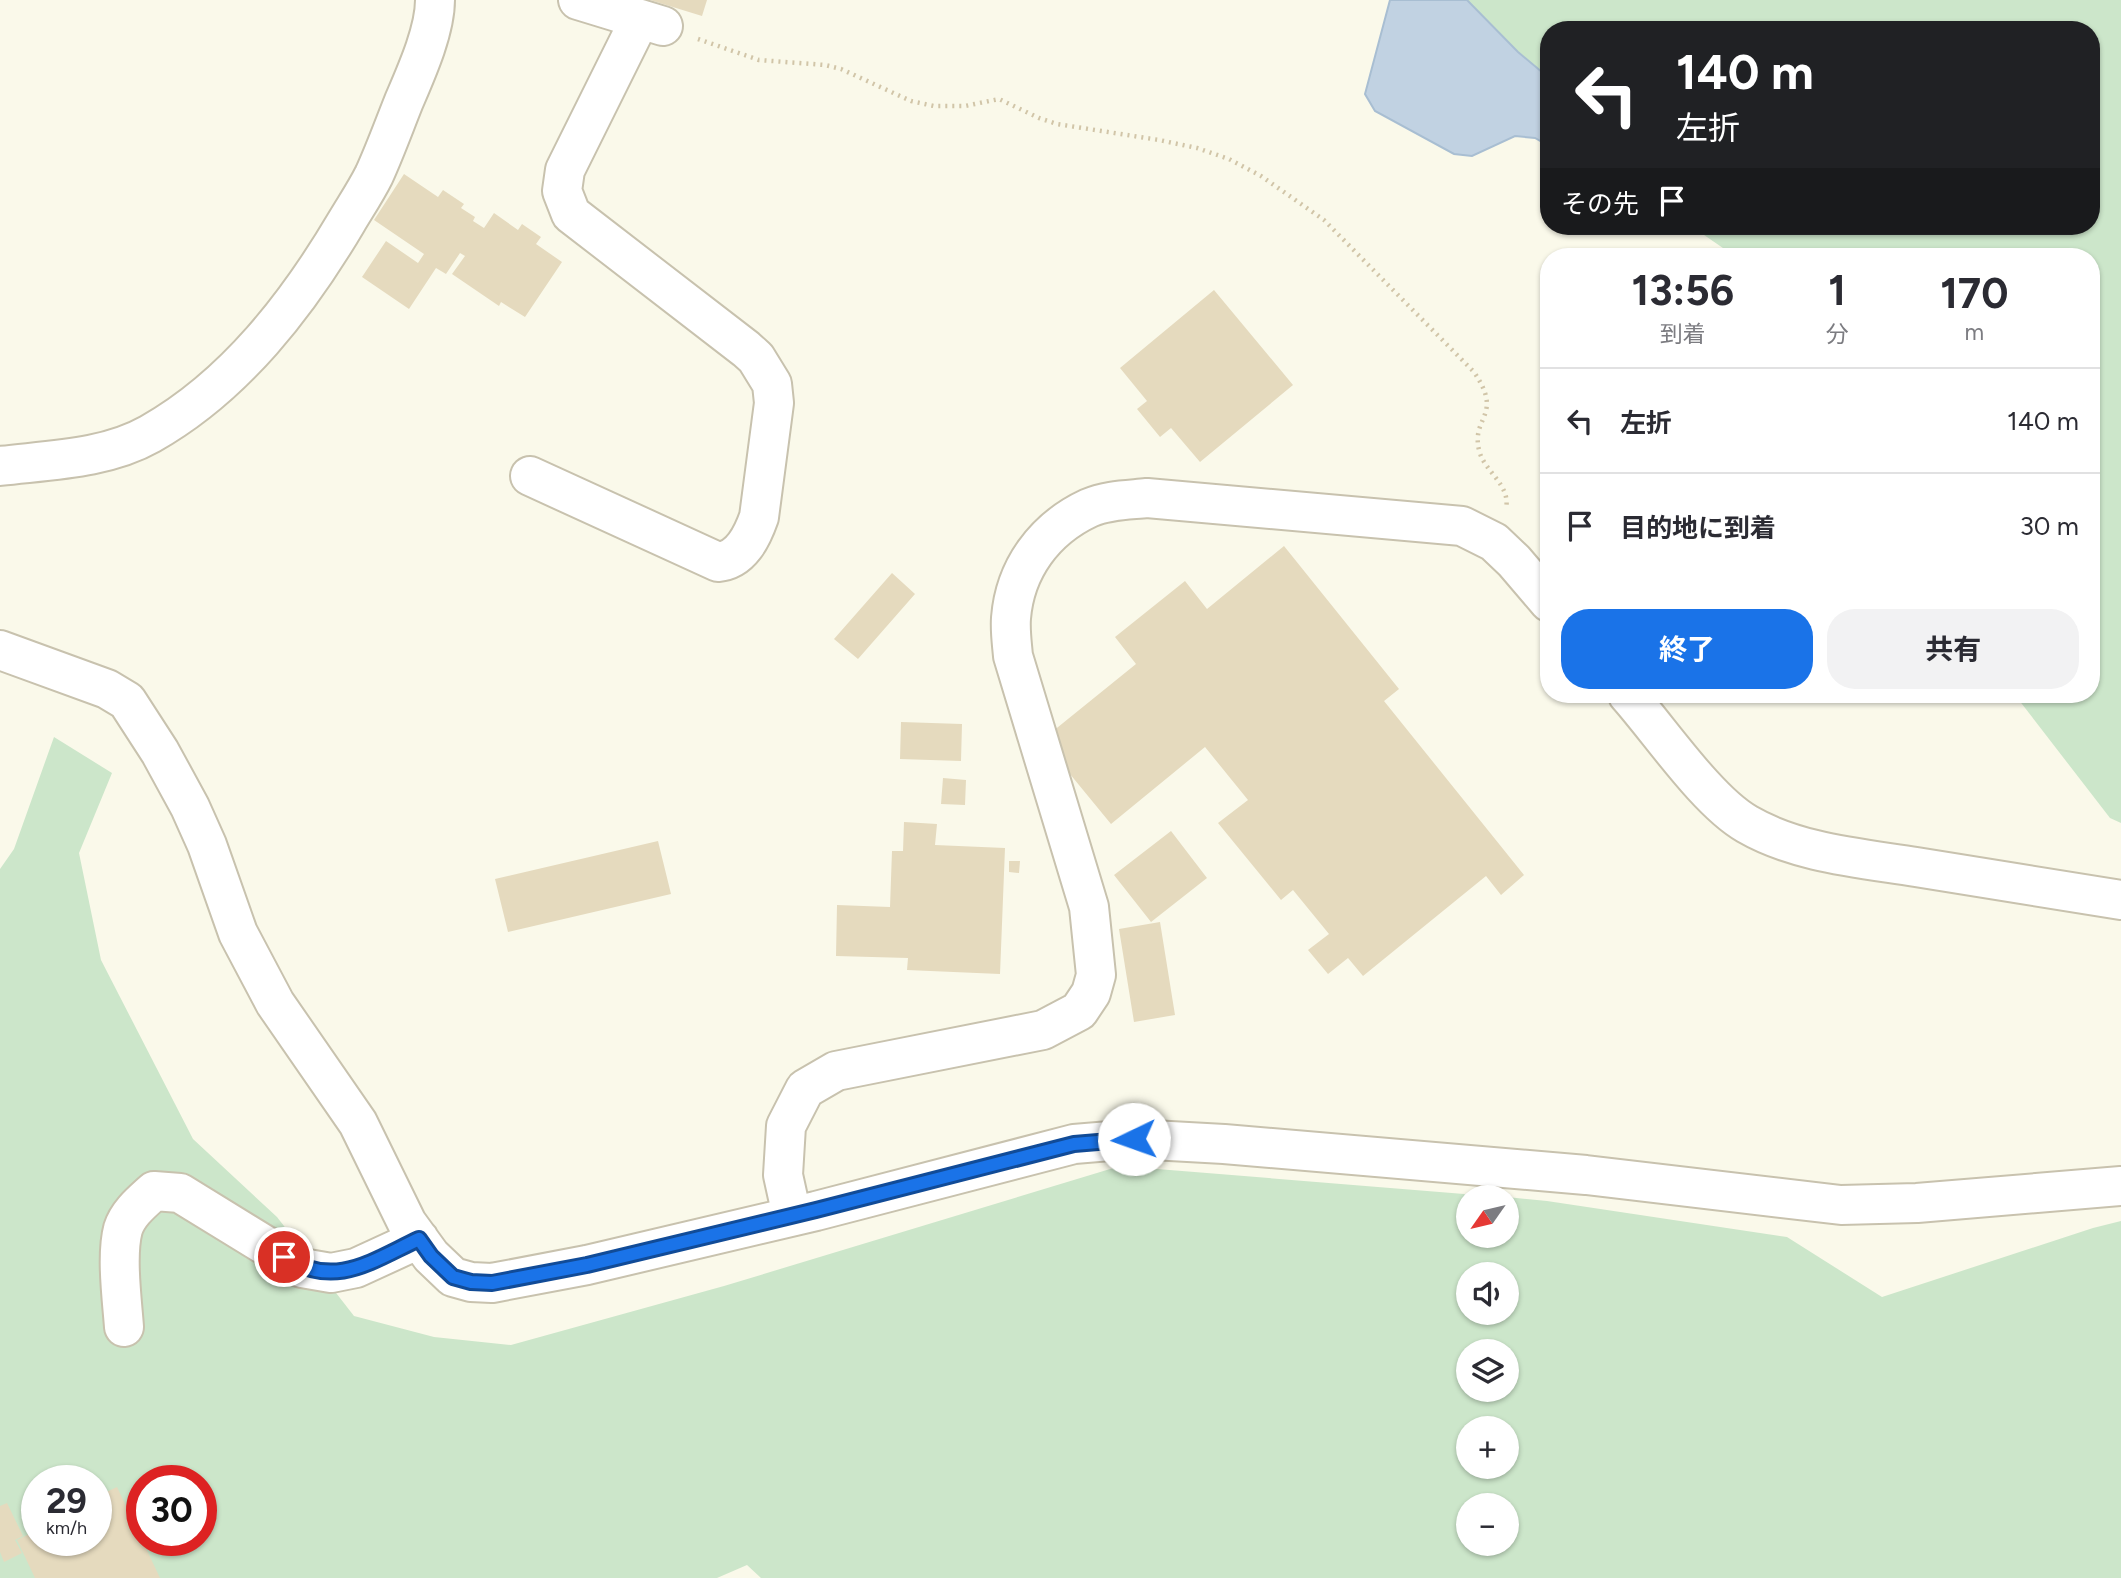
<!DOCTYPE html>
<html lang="ja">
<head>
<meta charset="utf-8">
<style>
	:root { --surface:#fff; --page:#f2f2f3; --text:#2b2b33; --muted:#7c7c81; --line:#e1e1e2; --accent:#1a73e8 }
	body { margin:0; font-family:Figtree,"Noto Sans JP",sans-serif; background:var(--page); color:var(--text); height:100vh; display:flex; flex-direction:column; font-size:26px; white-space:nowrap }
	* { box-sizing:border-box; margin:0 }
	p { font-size:23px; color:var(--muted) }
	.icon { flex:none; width:38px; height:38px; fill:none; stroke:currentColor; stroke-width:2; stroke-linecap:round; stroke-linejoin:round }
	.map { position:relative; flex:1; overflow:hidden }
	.details { position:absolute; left:1540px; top:248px; width:560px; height:455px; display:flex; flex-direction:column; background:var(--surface); border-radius:28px; box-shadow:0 2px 5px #0004 }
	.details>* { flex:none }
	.hud { position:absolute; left:1540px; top:21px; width:560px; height:214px; border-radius:28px; box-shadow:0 2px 5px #0004; background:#202124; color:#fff; overflow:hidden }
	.needle { width:46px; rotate:236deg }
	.controls { position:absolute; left:1456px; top:1185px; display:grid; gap:14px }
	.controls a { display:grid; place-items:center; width:63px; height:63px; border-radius:50%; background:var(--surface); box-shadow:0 2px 5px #0004; font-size:35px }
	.speed { position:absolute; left:21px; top:1465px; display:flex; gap:14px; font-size:35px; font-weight:700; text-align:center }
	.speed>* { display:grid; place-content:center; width:91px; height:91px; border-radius:50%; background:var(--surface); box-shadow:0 2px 5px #0004; line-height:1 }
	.speed small { font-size:18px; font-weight:400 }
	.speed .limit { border:10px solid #d22; background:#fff; color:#111 }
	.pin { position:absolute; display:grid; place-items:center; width:60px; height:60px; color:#fff; margin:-30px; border:4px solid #fff; border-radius:50%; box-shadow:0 2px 7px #0007 }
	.me { position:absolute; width:77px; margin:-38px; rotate:267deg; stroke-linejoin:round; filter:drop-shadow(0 0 5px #0008) }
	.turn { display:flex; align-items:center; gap:24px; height:147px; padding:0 21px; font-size:32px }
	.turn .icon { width:91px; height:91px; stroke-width:2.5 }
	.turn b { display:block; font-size:49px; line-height:60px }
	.then { display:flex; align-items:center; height:66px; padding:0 21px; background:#0003; gap:14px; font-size:26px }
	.eta { display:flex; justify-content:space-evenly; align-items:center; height:119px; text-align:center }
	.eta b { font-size:42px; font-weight:700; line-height:49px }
	.action { display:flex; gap:14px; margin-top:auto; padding:14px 21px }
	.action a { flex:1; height:80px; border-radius:28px; background:var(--accent); color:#fff; font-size:28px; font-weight:700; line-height:80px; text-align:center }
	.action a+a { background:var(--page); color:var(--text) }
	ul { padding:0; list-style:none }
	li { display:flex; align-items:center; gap:21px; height:105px; padding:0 21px; border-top:2px solid var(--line) }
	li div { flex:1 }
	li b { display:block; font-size:26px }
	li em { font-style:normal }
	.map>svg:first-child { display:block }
	.green { fill:#cce6ca; fill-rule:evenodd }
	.water { fill:#c1d2e2; stroke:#a8bed2; stroke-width:2 }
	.building { fill:#e5dabe }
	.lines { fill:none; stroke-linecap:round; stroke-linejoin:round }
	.minor-casing { stroke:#c8c2ae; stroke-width:42 }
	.path { stroke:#d1c5a8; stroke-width:4.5; stroke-dasharray:2 5; stroke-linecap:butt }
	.minor { stroke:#fff; stroke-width:38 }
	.route-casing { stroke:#114b97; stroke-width:18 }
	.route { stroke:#1a73e8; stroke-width:12 }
</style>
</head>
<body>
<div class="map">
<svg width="2121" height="1578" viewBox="0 0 2121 1578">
	<rect width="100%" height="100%" fill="#faf9ea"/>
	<path class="green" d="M1459,0H2121V823L2110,818L2015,695H2091V257H1736L1691,226H2091V30H1549V96Z
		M54,737L112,773L79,853L101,960L193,1139L277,1217L354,1316L434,1337L511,1345L724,1286L1120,1166L1501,1197H1468V1236H1507V1197L1547,1201L1787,1237L1882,1297L2093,1228L2121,1221V1578H761L747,1565L717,1578H0V869L14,849ZM1468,1274H1507V1312H1468ZM1468,1351H1507V1390H1468ZM1468,1428H1507V1466H1468ZM37,1480H96V1540H37ZM142,1480H201V1540H142ZM1468,1505H1507V1544H1468Z"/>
	<path class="water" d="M1390,0H1467L1518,52L1549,78V146L1535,138L1515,136L1472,156L1454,154L1375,111L1365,94Z"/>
	<path class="building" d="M650,0H707L702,16Z
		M404,174L438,197L443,190L464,204L461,208L475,217L473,221L484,228L494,213L518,230L522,224L541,237L536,244L562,262L525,317L501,302L499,306L452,274L465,256L460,253L446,274L436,268L409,309L362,277L386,241L418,263L424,254L374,220Z
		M1214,290L1293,385L1200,462L1171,428L1160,437L1137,409L1147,401L1120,368Z
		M1284,546L1399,689L1384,701L1524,875L1501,895L1486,876L1363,976L1348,958L1328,974L1308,950L1329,934L1293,890L1281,900L1218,823L1248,800L1205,747L1111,824L1042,740L1136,664L1115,637L1185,581L1207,609Z
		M892,573L915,594L858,659L834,639Z
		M901,722L962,724L961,761L900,759Z
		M943,778L966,780L965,805L941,804Z
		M904,822L937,824L935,845L1005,848L1000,974L907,970L908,958L836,956L837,905L890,907L892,851H903Z
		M1171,831L1207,878L1151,922L1114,875Z
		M658,841L671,894L508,932L495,879Z
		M1009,861H1020L1019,873L1009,872Z
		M1160,922L1175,1015L1134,1022L1119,929Z
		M117,1487L160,1578H35L17,1540L37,1530V1540H96V1497Z
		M7,1503L23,1536L15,1540L22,1553L4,1562L0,1552V1506Z"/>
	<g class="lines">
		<defs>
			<path id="minor" d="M578,0L663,26
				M0,466C50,460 106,459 150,434C235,386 298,304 347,221C356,206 366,191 374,175C385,151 394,126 404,101C416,73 435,31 435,0
				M530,476L718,562C741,560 752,537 759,517L774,403L772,384L756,358L746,349L571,214L562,191L565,170L640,19
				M0,650L107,689L127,701L160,752L190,807L207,845L238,933L275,1003L358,1123L407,1223L431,1256L453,1277L471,1282L492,1283L587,1265L816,1211L1074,1144L1134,1139L1224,1144L1586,1175L1841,1205L1917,1203L2121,1186
				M1628,695C1660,731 1707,801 1747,824C1797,853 1859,858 1916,867C1984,878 2053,889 2121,900
				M792,1216L783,1175L786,1126L805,1089L836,1071L1043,1030L1079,1011L1091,993L1096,975L1089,907L1013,656C1012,644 1010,631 1011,618C1015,569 1044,529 1089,508C1107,500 1128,500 1147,498L1462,526L1494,542L1514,561L1549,602
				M124,1327C122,1300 116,1255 123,1229C128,1213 142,1202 154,1191L180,1193L302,1268L331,1273L356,1268L419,1239"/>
		</defs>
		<use href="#minor" class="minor-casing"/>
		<path class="path" d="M698,39L759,60L825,65L841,69L911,101L934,106H965L999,99L1039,118L1057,124L1159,140L1197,148L1229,159L1261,176L1324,220L1474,372C1504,416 1471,416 1479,450C1484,472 1511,484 1506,509"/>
		<use href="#minor" class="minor"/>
	</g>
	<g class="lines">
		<defs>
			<path id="route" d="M284,1257C335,1289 370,1262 419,1239L431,1256L453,1277L471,1282L492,1283L587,1265L816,1210L1074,1144L1134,1139"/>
		</defs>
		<use href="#route" class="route-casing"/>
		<use href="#route" class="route"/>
	</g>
</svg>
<div class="controls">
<a><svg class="needle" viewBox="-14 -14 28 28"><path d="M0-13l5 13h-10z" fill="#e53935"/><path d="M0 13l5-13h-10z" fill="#7c7c81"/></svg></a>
<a><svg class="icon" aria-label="sound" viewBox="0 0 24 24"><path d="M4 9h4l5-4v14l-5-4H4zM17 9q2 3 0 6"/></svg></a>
<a><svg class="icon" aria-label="layers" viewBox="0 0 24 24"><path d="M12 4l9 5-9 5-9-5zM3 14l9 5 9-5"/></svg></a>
<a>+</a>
<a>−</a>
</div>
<div class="speed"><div>29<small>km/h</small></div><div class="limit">30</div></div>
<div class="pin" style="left:284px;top:1257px;background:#d93025"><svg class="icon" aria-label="arrive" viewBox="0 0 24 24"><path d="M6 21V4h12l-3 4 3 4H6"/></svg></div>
<svg class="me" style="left:1134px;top:1139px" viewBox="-20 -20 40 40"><circle r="19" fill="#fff"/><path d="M0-13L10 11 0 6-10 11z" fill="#1a73e8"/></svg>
<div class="hud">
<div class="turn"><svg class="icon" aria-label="left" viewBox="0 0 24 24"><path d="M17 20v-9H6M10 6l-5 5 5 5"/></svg><div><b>140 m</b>左折</div></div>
<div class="then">その先<svg class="icon" aria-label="arrive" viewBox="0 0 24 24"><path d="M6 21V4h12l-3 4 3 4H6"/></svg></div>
</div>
<section class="details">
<div class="eta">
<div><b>13:56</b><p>到着</p></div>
<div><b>1</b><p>分</p></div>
<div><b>170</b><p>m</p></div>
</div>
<ul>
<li><svg class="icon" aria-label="left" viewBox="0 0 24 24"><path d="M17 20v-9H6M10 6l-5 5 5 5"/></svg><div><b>左折</b></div><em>140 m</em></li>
<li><svg class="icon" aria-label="arrive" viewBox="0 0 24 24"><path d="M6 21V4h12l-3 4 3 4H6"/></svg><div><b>目的地に到着</b></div><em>30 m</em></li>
</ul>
<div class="action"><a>終了</a><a>共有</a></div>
</section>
</div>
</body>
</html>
